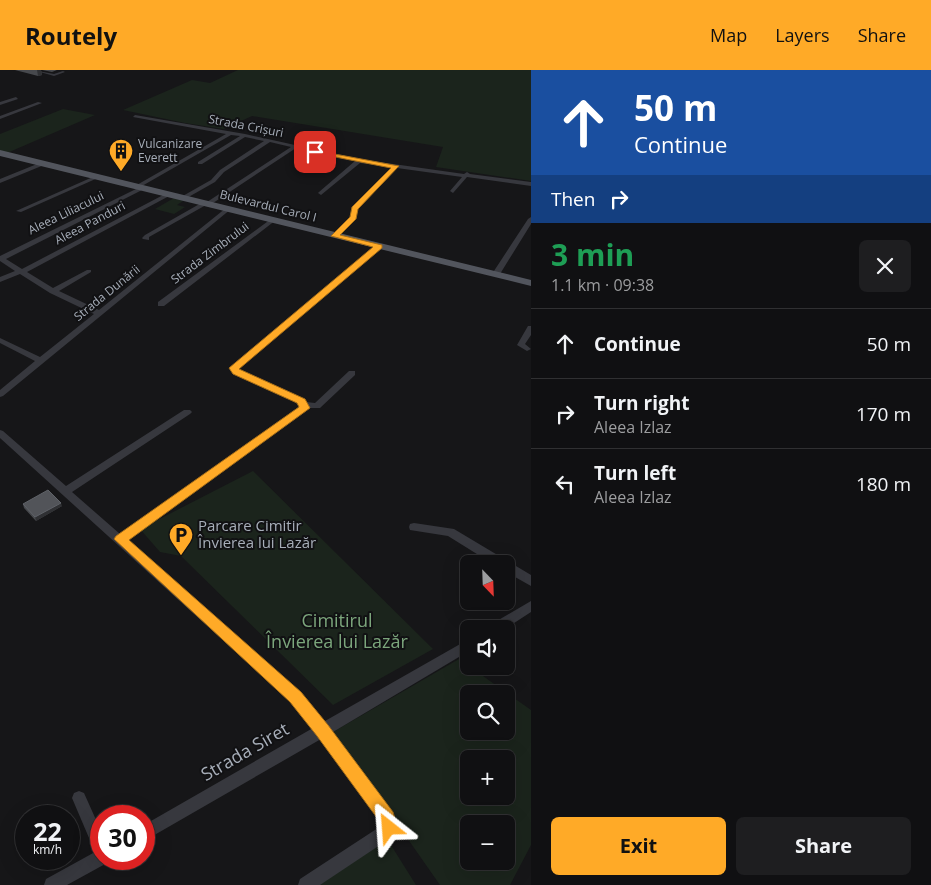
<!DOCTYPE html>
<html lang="en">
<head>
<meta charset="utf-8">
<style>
	:root { --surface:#101012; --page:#1e1e20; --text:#f1f3f6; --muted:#9c9d9f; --line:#303032; --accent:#ffaa27 }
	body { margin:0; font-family:"Open Sans",sans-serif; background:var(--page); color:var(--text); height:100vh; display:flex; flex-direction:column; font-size:19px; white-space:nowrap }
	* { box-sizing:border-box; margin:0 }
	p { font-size:16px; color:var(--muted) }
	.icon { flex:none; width:28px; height:28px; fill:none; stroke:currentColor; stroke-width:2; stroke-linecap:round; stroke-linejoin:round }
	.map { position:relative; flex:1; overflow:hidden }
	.details { display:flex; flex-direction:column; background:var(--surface); width:400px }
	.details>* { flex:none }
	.hud { background:#1a4fa0; color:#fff; overflow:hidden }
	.needle { width:32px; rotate:157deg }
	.fabs { position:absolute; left:460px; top:485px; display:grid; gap:10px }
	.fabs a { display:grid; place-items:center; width:55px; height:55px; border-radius:8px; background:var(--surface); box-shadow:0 5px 20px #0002,0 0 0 1px var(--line); font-size:25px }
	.speed { position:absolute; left:15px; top:735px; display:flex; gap:10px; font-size:25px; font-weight:700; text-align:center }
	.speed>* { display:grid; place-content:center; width:65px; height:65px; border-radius:50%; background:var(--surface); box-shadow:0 5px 20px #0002,0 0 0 1px var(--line); line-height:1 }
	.speed small { font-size:12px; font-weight:400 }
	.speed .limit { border:8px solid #d22; background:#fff; color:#111 }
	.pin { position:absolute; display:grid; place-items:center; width:42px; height:42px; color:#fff; margin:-21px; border-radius:10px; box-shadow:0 2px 8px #0006 }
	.me { position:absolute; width:55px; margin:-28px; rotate:332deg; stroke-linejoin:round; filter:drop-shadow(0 0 4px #0008) }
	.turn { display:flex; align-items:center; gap:18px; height:105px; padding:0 20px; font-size:22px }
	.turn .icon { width:65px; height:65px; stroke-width:2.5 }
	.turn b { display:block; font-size:35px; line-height:42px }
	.then { display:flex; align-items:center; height:48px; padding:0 20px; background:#0003; gap:10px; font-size:19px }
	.round { display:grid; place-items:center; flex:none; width:52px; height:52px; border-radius:8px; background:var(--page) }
	.summary { display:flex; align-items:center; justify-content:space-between; height:85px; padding:0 20px }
	h1 { font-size:30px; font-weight:700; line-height:38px; color:#1e9e55 }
	.primary-button { display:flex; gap:10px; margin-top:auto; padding:10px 20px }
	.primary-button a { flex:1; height:58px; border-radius:8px; background:var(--accent); color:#111; font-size:20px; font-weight:700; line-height:58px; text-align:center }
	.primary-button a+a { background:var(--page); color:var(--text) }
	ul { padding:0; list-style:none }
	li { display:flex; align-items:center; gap:15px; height:70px; padding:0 20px; border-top:1px solid var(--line) }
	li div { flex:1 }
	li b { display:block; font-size:19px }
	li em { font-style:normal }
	header { display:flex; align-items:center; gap:30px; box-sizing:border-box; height:70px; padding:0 25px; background:var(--accent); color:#111 }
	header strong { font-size:24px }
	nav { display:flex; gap:28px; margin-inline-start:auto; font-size:18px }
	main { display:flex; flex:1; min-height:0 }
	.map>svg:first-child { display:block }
	.green { fill:#1b241c; fill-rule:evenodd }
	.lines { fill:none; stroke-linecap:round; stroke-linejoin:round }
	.street { fill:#37383e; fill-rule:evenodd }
	.primary { fill:#52555d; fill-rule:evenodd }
	.wall { fill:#47494d }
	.shaded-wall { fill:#2f3033 }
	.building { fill:#525459; stroke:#5f6268 }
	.route { fill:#ffaa27; stroke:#a66e19 }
	.labels { text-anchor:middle; stroke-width:4; stroke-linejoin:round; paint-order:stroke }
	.far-street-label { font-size:12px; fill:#a7aeb9; stroke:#111113 }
	.far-poi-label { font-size:12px; fill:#a7aeb9; stroke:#111113; text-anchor:start }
	.poi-label { font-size:15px; fill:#a7aeb9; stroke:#111113; text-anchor:start }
	.near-park-label { font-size:18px; fill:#7ca67c; stroke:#111113 }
	.near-street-label { font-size:18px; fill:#a7aeb9; stroke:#111113 }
</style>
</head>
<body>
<header>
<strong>Routely</strong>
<nav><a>Map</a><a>Layers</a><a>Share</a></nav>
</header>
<main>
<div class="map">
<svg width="531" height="815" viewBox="0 0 531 815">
	<rect width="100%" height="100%" fill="#161618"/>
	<path class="green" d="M238,0H531V111L436,97L443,77L252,46L224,59L185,53L123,40L192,10L210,13Z
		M63,39L95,45L7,83L0,81V64Z
		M174,128L183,131L177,135L185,137L174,144L155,139Z
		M253,401L433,579L333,635L181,486L160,482L140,459Z
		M459,589L531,640V775L510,815H440L333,662ZM469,624H506V661H469ZM469,689H506V726H469ZM469,754H506V791H469Z
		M384,764L416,815H307Z"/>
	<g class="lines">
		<path class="street" d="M33,0L54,4L63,1L65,2L54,6Z
			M16,27L18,29L0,35V32Z
			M38,32L42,33L0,49V46Z
			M135,45L245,64L295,75L317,61L319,63L300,76L365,90L464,104L467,102L470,104L531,112V116L467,107L453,123L450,121L462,107L397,98L358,139L356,148L335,167L332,165L351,146L353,138L392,97L360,93L321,125L318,123L319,122L355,91L296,78L210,135H206L149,167V170L143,169L142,168L145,165L203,132H207L291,77L270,72L224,102L215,112L185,129H181V127L211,110L220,100L264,71L245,67L202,94H198V92L240,66L231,65L142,116L145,118L144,119L6,189L22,199L167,123H171V125L27,202L53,218L87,200H91V202L59,221L99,240L226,138L231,139L3,326L0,327V320L35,291L0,273V268L40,287L94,244L50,223L20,204L0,212V207L15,201L0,191V186L136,119L134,117L135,116L226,64L133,47Z
			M42,92L45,94L44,95L0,113V109Z
			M95,106L100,107L21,142L16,141Z
			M531,147V154L500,204L494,205L492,204L528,149Z
			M271,149L276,150L164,236H158V232Z
			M379,174L381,175V177L238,299L239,300L306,332L315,333L349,301H355V305L320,338H309L305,342L127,470L300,623L325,651L469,569V581L333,662L392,744L397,758L389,769L320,815H298L300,809L381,756L380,752L321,669L144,771V755L313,658L290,631L0,368V360L3,361L66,416L184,340H190L192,342L190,344L72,422L120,464L300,336L293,331L233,304L230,298Z
			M528,256H531V265L525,274L531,279L527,281L517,275Z
			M414,453L454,459L531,505V516L506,502V494H493L448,466L410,460L409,457L410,454Z
			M531,531V542L505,559H488L490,555Z
			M79,721L84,723L101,761V789H108L107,793L67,815H44L46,809L95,782L72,728L74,723Z"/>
		<path class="primary" d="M0,80L531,210V216L0,86Z"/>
	</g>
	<path class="wall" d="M15,0H41L42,5L38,6Z
		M42,0H57L52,2Z
		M23,434L62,436L36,451L24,438Z"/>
	<path class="shaded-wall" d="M37,0H41L42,5L38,6Z
		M61,433L62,436L36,451L35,447Z"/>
	<path class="building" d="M48,420L61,433L35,447L23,434Z"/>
	<path class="route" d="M313,80L399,96L358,139L356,149L340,165L382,175V178L239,299L305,329L310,338L129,470L301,622L328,655L393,742L398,758L395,764L389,766L383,764L380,752L317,666L290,632L114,469L116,466L299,337L297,333L233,304L229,298L373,177L331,166L350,147L352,137L391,98L315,83Z"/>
	<defs>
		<symbol id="building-pin" viewBox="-11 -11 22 30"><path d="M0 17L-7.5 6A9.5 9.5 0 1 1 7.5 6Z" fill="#ffaa27" stroke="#111113"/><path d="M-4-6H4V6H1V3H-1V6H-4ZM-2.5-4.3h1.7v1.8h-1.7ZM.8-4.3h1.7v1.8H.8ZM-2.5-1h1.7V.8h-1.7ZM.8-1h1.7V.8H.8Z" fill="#111"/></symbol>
		<symbol id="parking-pin" viewBox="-11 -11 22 30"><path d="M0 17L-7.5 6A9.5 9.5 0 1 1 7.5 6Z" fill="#ffaa27" stroke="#111113"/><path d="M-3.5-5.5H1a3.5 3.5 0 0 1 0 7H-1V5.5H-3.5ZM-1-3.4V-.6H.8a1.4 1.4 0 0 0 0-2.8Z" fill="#111"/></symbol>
	</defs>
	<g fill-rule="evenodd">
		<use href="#building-pin" x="107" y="67" width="28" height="38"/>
		<use href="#parking-pin" x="167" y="451" width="28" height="38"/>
	</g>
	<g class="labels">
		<g class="far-street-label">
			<text transform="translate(246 56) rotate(11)" y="4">Strada Crișuri</text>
			<text transform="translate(268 136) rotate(14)" y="4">Bulevardul Carol I</text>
			<text transform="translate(66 143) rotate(-26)" y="4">Aleea Liliacului</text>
			<text transform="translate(90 153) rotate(-28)" y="4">Aleea Panduri</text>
			<text transform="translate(210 183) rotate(-37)" y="4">Strada Zimbrului</text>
			<text transform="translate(107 223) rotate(-39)" y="4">Strada Dunării</text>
		</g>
		<g class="far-poi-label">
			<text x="138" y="78">Vulcanizare<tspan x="138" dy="14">Everett</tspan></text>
		</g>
		<g class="poi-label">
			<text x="198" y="461">Parcare Cimitir<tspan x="198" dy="17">Învierea lui Lazăr</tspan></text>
		</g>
		<g class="near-park-label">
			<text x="337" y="557">Cimitirul<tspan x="337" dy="21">Învierea lui Lazăr</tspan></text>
		</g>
		<g class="near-street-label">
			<text transform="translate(245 682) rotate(-30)" y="6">Strada Siret</text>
		</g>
	</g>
</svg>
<div class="fabs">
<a><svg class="needle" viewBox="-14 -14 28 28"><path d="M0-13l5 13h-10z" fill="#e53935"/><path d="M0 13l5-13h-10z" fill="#9c9d9f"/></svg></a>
<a><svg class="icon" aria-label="sound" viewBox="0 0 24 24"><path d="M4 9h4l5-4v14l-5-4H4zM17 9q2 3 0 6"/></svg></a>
<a><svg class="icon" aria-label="search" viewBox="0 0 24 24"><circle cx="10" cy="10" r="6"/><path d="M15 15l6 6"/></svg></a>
<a>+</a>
<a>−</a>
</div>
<div class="speed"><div>22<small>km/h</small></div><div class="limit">30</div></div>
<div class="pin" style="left:315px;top:82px;background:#d93025"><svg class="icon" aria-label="arrive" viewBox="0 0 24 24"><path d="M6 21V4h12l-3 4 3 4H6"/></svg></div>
<svg class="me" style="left:389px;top:758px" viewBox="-20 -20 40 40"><path d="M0-17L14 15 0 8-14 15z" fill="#ffaa27" stroke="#fff" stroke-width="4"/></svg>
</div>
<section class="details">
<div class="hud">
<div class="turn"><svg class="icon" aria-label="ahead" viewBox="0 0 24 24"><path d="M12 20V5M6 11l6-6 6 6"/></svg><div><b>50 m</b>Continue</div></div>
<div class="then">Then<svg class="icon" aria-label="right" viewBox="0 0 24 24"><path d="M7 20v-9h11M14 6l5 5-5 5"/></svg></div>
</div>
<div class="summary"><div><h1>3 min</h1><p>1.1 km · 09:38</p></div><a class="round"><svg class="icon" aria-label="close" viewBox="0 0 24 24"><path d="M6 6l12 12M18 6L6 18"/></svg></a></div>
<ul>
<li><svg class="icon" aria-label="ahead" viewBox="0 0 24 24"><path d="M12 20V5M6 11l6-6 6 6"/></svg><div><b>Continue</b></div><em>50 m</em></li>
<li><svg class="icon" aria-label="right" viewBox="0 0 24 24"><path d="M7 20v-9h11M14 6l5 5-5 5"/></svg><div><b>Turn right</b><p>Aleea Izlaz</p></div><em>170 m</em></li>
<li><svg class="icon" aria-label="left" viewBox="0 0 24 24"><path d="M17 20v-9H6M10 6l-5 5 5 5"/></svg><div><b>Turn left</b><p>Aleea Izlaz</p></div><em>180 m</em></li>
</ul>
<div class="primary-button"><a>Exit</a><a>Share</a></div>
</section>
</main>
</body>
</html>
